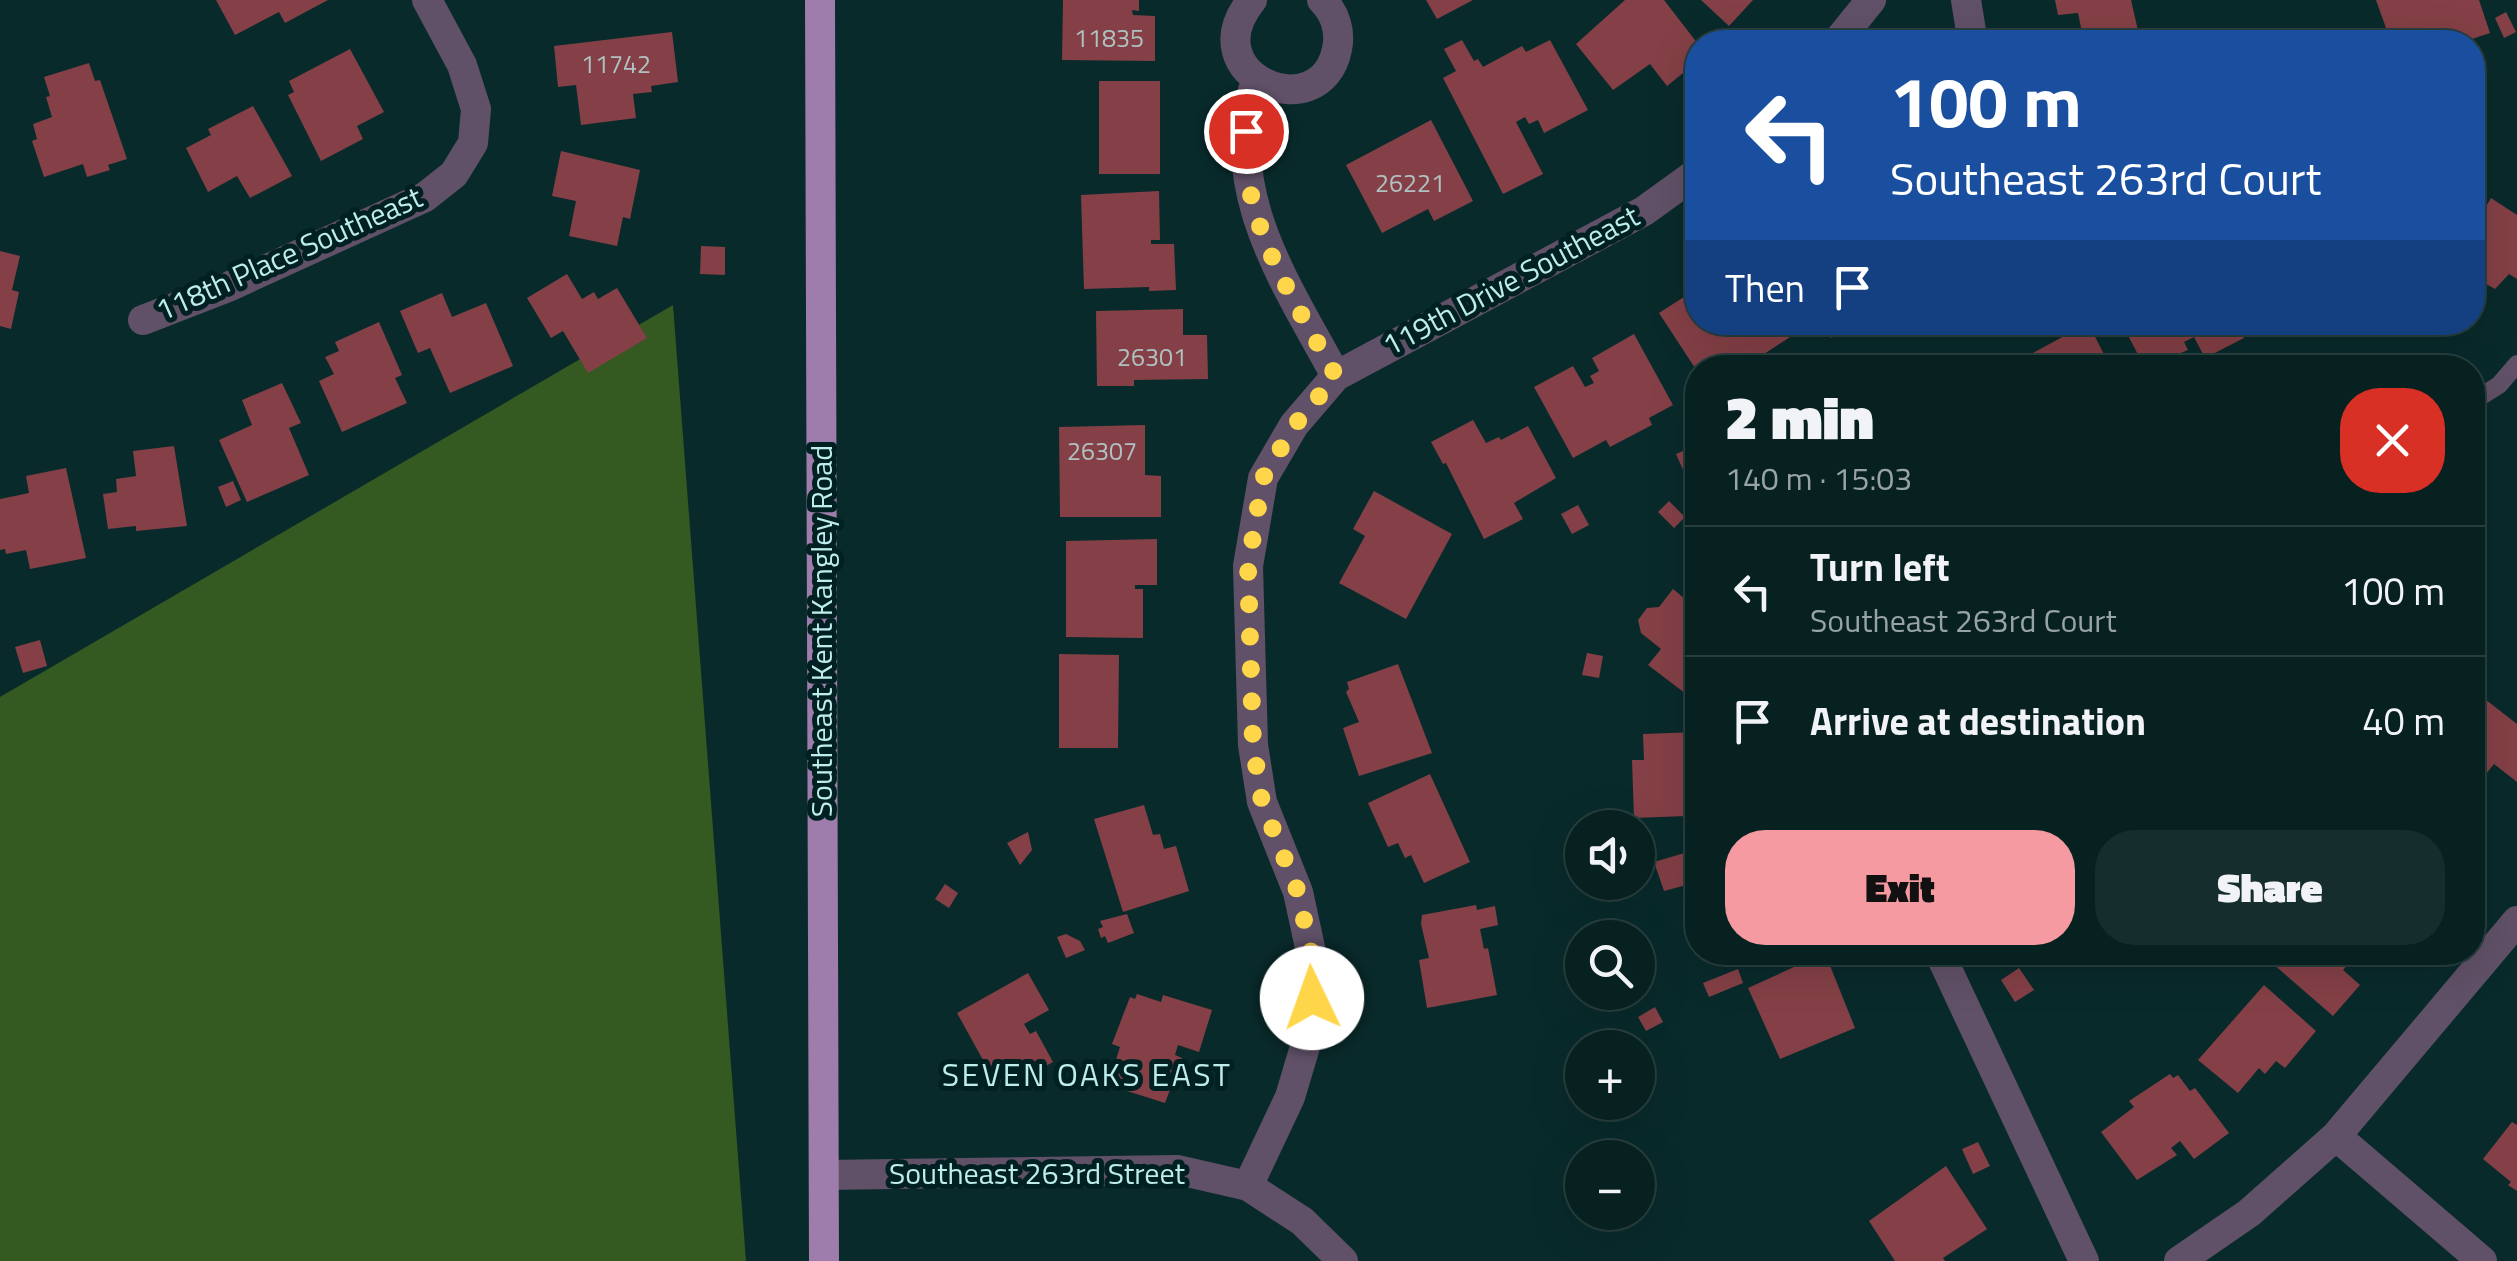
<!DOCTYPE html>
<html lang="en">
<head>
<meta charset="utf-8">
<style>
	:root { --surface:#072020; --page:#152d2d; --text:#f1f3f6; --muted:#98a3a5; --line:#283e3e; --accent:#f49aa0 }
	body { margin:0; font-family:"Titillium Web",sans-serif; background:var(--page); color:var(--text); height:100vh; display:flex; flex-direction:column; font-size:38px; white-space:nowrap }
	* { box-sizing:border-box; margin:0 }
	p { font-size:32px; color:var(--muted) }
	.icon { flex:none; width:55px; height:55px; fill:none; stroke:currentColor; stroke-width:2; stroke-linecap:round; stroke-linejoin:round }
	.map { position:relative; flex:1; overflow:hidden }
	.details { position:absolute; left:1685px; top:355px; width:800px; height:610px; display:flex; flex-direction:column; background:var(--surface); border-radius:40px; box-shadow:0 10px 40px #0002,0 0 0 2px var(--line) }
	.details>* { flex:none }
	.guide { position:absolute; left:1685px; top:30px; width:800px; height:305px; border-radius:40px; box-shadow:0 10px 40px #0002,0 0 0 2px var(--line); background:#1a4fa0; color:#fff; overflow:hidden }
	.controls { position:absolute; left:1565px; top:810px; display:grid; gap:20px }
	.controls a { display:grid; place-items:center; width:90px; height:90px; border-radius:50%; background:var(--surface); box-shadow:0 10px 40px #0002,0 0 0 2px var(--line); font-size:50px }
	.pin { position:absolute; display:grid; place-items:center; width:85px; height:85px; color:#fff; margin:-42px; border:5px solid #fff; border-radius:50%; box-shadow:0 2px 10px #0007 }
	.me { position:absolute; width:110px; margin:-55px; rotate:357deg; stroke-linejoin:round; filter:drop-shadow(0 0 8px #0008) }
	.turn { display:flex; align-items:center; gap:35px; height:210px; padding:0 40px; font-size:45px }
	.turn .icon { width:130px; height:130px; stroke-width:2.5 }
	.turn b { display:block; font-size:70px; line-height:85px }
	.then { display:flex; align-items:center; height:95px; padding:0 40px; background:#0003; gap:20px; font-size:38px }
	.round { display:grid; place-items:center; flex:none; width:105px; height:105px; border-radius:40px; background:var(--page) }
	.head { display:flex; align-items:center; justify-content:space-between; height:170px; padding:0 40px }
	h1 { font-size:60px; font-weight:800; line-height:75px }
	.button { display:flex; gap:20px; margin-top:auto; padding:20px 40px }
	.button a { flex:1; height:115px; border-radius:40px; background:var(--accent); color:#111; font-size:40px; font-weight:800; line-height:115px; text-align:center }
	.button a+a { background:var(--page); color:var(--text) }
	ul { padding:0; list-style:none }
	li { display:flex; align-items:center; gap:30px; height:130px; padding:0 40px; border-top:2px solid var(--line) }
	li div { flex:1 }
	li b { display:block; font-size:38px }
	li em { font-style:normal }
	.map>svg:first-child { display:block }
	.forest { fill:#345921 }
	.building { fill:#844046 }
	.lines { fill:none; stroke-linecap:round; stroke-linejoin:round }
	.lane { stroke:#615168; stroke-width:18 }
	.street { stroke:#615168; stroke-width:30 }
	.primary { stroke:#9e7cab; stroke-width:30 }
	.route { stroke:#ffd54a; stroke-width:18; stroke-dasharray:0 32.4 }
	.labels { text-anchor:middle; stroke-width:10; stroke-linejoin:round; paint-order:stroke }
	.number-label { font-size:25px; fill:#b0c1c2 }
	.street-label { font-size:30px; fill:#beecec; stroke:#012021 }
	.neighbourhood-label { font-size:32px; letter-spacing:2.5px; fill:#beecec; stroke:#012021 }
</style>
</head>
<body>
<div class="map">
<svg width="2517" height="1261" viewBox="0 0 2517 1261">
	<rect width="100%" height="100%" fill="#092a2b"/>
	<path class="forest" d="M673,305L746,1261H0V697Z"/>
	<path class="building" d="M216,0H328L285,23L279,12L235,35Z
		M1063,0H1139V11L1132,10L1133,15L1155,16V61L1062,60Z
		M1426,0H1473L1437,19Z
		M1625,0H1664L1698,44V61L1667,86L1650,64L1613,90L1576,44Z
		M1701,0H1753L1729,26Z
		M2055,0H2131L2139,35L2084,42L2078,13L2058,15Z
		M2376,0H2479L2490,33L2463,42H2391Z
		M2506,12L2516,32L2504,38L2495,18Z
		M672,32L678,82L651,86L652,92L633,94L636,118L581,125L576,85L558,87L554,46Z
		M1462,40L1474,61L1478,59L1483,67L1522,46L1526,52L1550,40L1588,110L1544,133L1538,120L1529,124L1525,117L1516,122L1543,174L1503,194L1443,78L1456,71L1444,49Z
		M350,49L384,112L357,126L363,139L321,161L288,95L294,92L289,81Z
		M89,63L95,81L100,80L127,159L108,165L110,170L87,177L83,164L44,177L32,141L37,139L33,124L52,117L46,97L50,96L44,77Z
		M1099,81H1160V174H1099Z
		M253,106L292,176L250,198L237,176L208,192L186,148L211,135L208,129Z
		M1431,120L1473,201L1434,221L1428,209L1382,233L1346,165Z
		M561,151L640,170L630,219L623,217L617,246L569,236L576,201L552,196Z
		M1159,191L1160,240H1151V244H1174L1176,290L1149,291V287L1084,289L1081,195Z
		M2491,198L2517,215V279L2509,274L2495,289L2472,276V231Z
		M701,246L725,247V275L700,274Z
		M0,251L20,256L12,290L19,292L11,329L0,326Z
		M567,274L582,299L594,292L598,299L617,288L647,338L588,373L563,331L551,338L527,298Z
		M1698,288V322H1781L1790,337L1743,368H1695L1659,313Z
		M442,293L452,317L486,303L513,366L450,393L430,348L418,353L400,311Z
		M1183,309V335H1207L1208,379L1134,380V386H1097L1096,311Z
		M379,322L402,375L395,378L407,403L342,432L319,381L334,374L325,357L339,351L335,342Z
		M1820,322H1854L1831,338Z
		M2121,322H2236L2244,338L2205,358L2194,337L2184,342L2188,350L2145,368Z
		M2088,323L2111,368H2024L2020,360Z
		M1634,334L1673,405L1649,418L1652,425L1610,447L1606,440L1573,458L1534,387L1573,366L1585,387L1594,383L1590,376L1599,371L1592,358Z
		M282,383L301,423L289,428L309,475L247,502L219,440L252,425L242,400Z
		M1473,420L1486,443L1499,437L1501,440L1528,426L1556,478L1514,503L1523,519L1484,539L1446,463L1443,464L1431,442Z
		M1145,425V475L1161,476V517H1060L1059,427Z
		M174,446L187,526L136,531V526L108,529L103,494L117,492L116,479L136,476L133,451Z
		M1695,446L1698,465L1684,472L1676,454Z
		M66,468L86,558L30,569L26,550L6,554L5,549L0,550V499L29,493L26,476Z
		M233,481L241,500L226,507L218,487Z
		M1374,491L1452,534L1406,619L1339,583L1365,536L1353,529Z
		M1669,501L1685,517L1674,528L1658,512Z
		M1578,505L1589,525L1572,534L1561,514Z
		M1157,539V585H1135V589H1143V638L1066,637V541Z
		M1673,589L1690,603L1698,593V703L1648,665L1661,649L1641,633L1638,620L1647,608L1659,607Z
		M40,640L47,666L23,673L15,647Z
		M1587,653L1603,656L1599,678L1582,675Z
		M1059,654L1119,655L1118,748H1059Z
		M1398,664L1432,753L1359,776L1343,728L1359,722L1346,692L1349,689L1347,682Z
		M2472,689L2517,724V782L2494,764L2472,791Z
		M1698,732V819L1687,820V816L1634,818L1632,760H1644L1643,734Z
		M1430,774L1470,862L1424,883L1411,855L1405,858L1398,843L1388,847L1368,803Z
		M1144,805L1153,835L1160,834L1164,849L1176,846L1189,891L1123,912L1094,819Z
		M1028,832L1032,850L1020,865L1007,843Z
		M1698,849V904H1696L1690,884L1664,891L1654,862Z
		M945,884L958,893L949,908L935,899Z
		M1476,905L1477,910L1495,906L1498,925L1480,929L1484,949L1488,948L1497,995L1427,1008L1419,960L1429,958L1421,924L1422,915Z
		M1127,914L1134,933L1108,943L1105,936L1101,938L1098,929L1103,927L1100,921Z
		M1066,934L1080,941L1085,950L1066,958L1057,937Z
		M2281,952H2359L2343,970L2360,985L2333,1016L2272,963Z
		M1825,953L1855,1028L1780,1059L1748,988Z
		M2019,968L2034,990L2015,1002L2001,980Z
		M1738,969L1743,983L1709,997L1703,983Z
		M1028,973L1049,1010L1024,1024L1030,1034L1036,1031L1053,1062L1004,1089L987,1059L983,1060L957,1013Z
		M2264,985L2316,1031L2285,1068L2276,1061L2265,1074L2259,1068L2238,1093L2198,1060Z
		M1137,994L1161,1002L1163,995L1212,1010L1199,1052L1178,1045L1175,1055L1182,1058L1165,1103L1108,1085L1120,1047L1112,1044L1130,997L1135,999Z
		M1655,1007L1663,1022L1646,1031L1638,1017Z
		M2170,1074L2173,1078L2178,1075L2190,1091L2195,1088L2229,1133L2194,1159L2180,1141L2171,1148L2177,1155L2137,1180L2101,1132L2134,1107L2129,1101Z
		M2512,1122L2517,1125V1191L2508,1185L2511,1182L2483,1159Z
		M1978,1142L1990,1166L1973,1174L1962,1149Z
		M1946,1166L1987,1229L1943,1258L1945,1261H1895L1869,1221Z"/>
	<g class="lines">
		<path class="lane" d="M2472,402L2499,385L2517,364"/>
		<path class="street" d="M1252,0C1190,76 1321,130 1337,49C1341,31 1335,13 1322,0
			M1966,0L1971,31L1967,42
			M1837,42L1871,0
			M1256,80C1220,190 1286,283 1336,376
			M143,320L228,287L425,197L454,174L473,143L476,109L462,65L427,0
			M1939,952L2084,1261
			M2336,1136L2482,1261
			M824,1175L1178,1170L1248,1186L1302,1221L1343,1261
			M1248,1186L1290,1097L1310,1030L1314,966L1298,892L1262,802L1253,745L1248,566L1263,478L1294,425L1336,376L1644,211L1698,172
			M2179,1261L2249,1213L2336,1136L2517,921"/>
		<path class="primary" d="M820,0L824,1261"/>
	</g>
	<g class="lines">
		<path class="route" d="M1246,131C1239,220 1295,301 1336,376L1294,426L1263,478L1248,566L1253,745L1262,802L1298,892L1314,966L1312,998"/>
	</g>
	<g class="labels">
		<g class="number-label">
			<text x="1109" y="47">11835</text>
			<text x="616" y="73">11742</text>
			<text x="1410" y="192">26221</text>
			<text x="1152" y="366">26301</text>
			<text x="1102" y="460">26307</text>
		</g>
		<g class="street-label">
			<text transform="translate(289 254) rotate(-24)" y="10">118th Place Southeast</text>
			<text transform="translate(1511 281) rotate(-28)" y="10">119th Drive Southeast</text>
			<text transform="translate(822 631) rotate(-90)" y="10">Southeast Kent Kangley Road</text>
			<text x="1037" y="1184">Southeast 263rd Street</text>
		</g>
		<g class="neighbourhood-label">
			<text x="1087" y="1086">SEVEN OAKS EAST</text>
		</g>
	</g>
</svg>
<div class="controls">
<a><svg class="icon" aria-label="sound" viewBox="0 0 24 24"><path d="M4 9h4l5-4v14l-5-4H4zM17 9q2 3 0 6"/></svg></a>
<a><svg class="icon" aria-label="search" viewBox="0 0 24 24"><circle cx="10" cy="10" r="6"/><path d="M15 15l6 6"/></svg></a>
<a>+</a>
<a>−</a>
</div>
<div class="pin" style="left:1246px;top:131px;background:#d93025"><svg class="icon" aria-label="arrive" viewBox="0 0 24 24"><path d="M6 21V4h12l-3 4 3 4H6"/></svg></div>
<svg class="me" style="left:1312px;top:998px" viewBox="-20 -20 40 40"><circle r="19" fill="#fff"/><path d="M0-13L10 11 0 6-10 11z" fill="#ffd54a"/></svg>
<div class="guide">
<div class="turn"><svg class="icon" aria-label="left" viewBox="0 0 24 24"><path d="M17 20v-9H6M10 6l-5 5 5 5"/></svg><div><b>100 m</b>Southeast 263rd Court</div></div>
<div class="then">Then<svg class="icon" aria-label="arrive" viewBox="0 0 24 24"><path d="M6 21V4h12l-3 4 3 4H6"/></svg></div>
</div>
<section class="details">
<div class="head"><div><h1>2 min</h1><p>140 m · 15:03</p></div><a class="round" style="background:#d93025;color:#fff"><svg class="icon" aria-label="close" viewBox="0 0 24 24"><path d="M6 6l12 12M18 6L6 18"/></svg></a></div>
<ul>
<li><svg class="icon" aria-label="left" viewBox="0 0 24 24"><path d="M17 20v-9H6M10 6l-5 5 5 5"/></svg><div><b>Turn left</b><p>Southeast 263rd Court</p></div><em>100 m</em></li>
<li><svg class="icon" aria-label="arrive" viewBox="0 0 24 24"><path d="M6 21V4h12l-3 4 3 4H6"/></svg><div><b>Arrive at destination</b></div><em>40 m</em></li>
</ul>
<div class="button"><a>Exit</a><a>Share</a></div>
</section>
</div>
</body>
</html>
